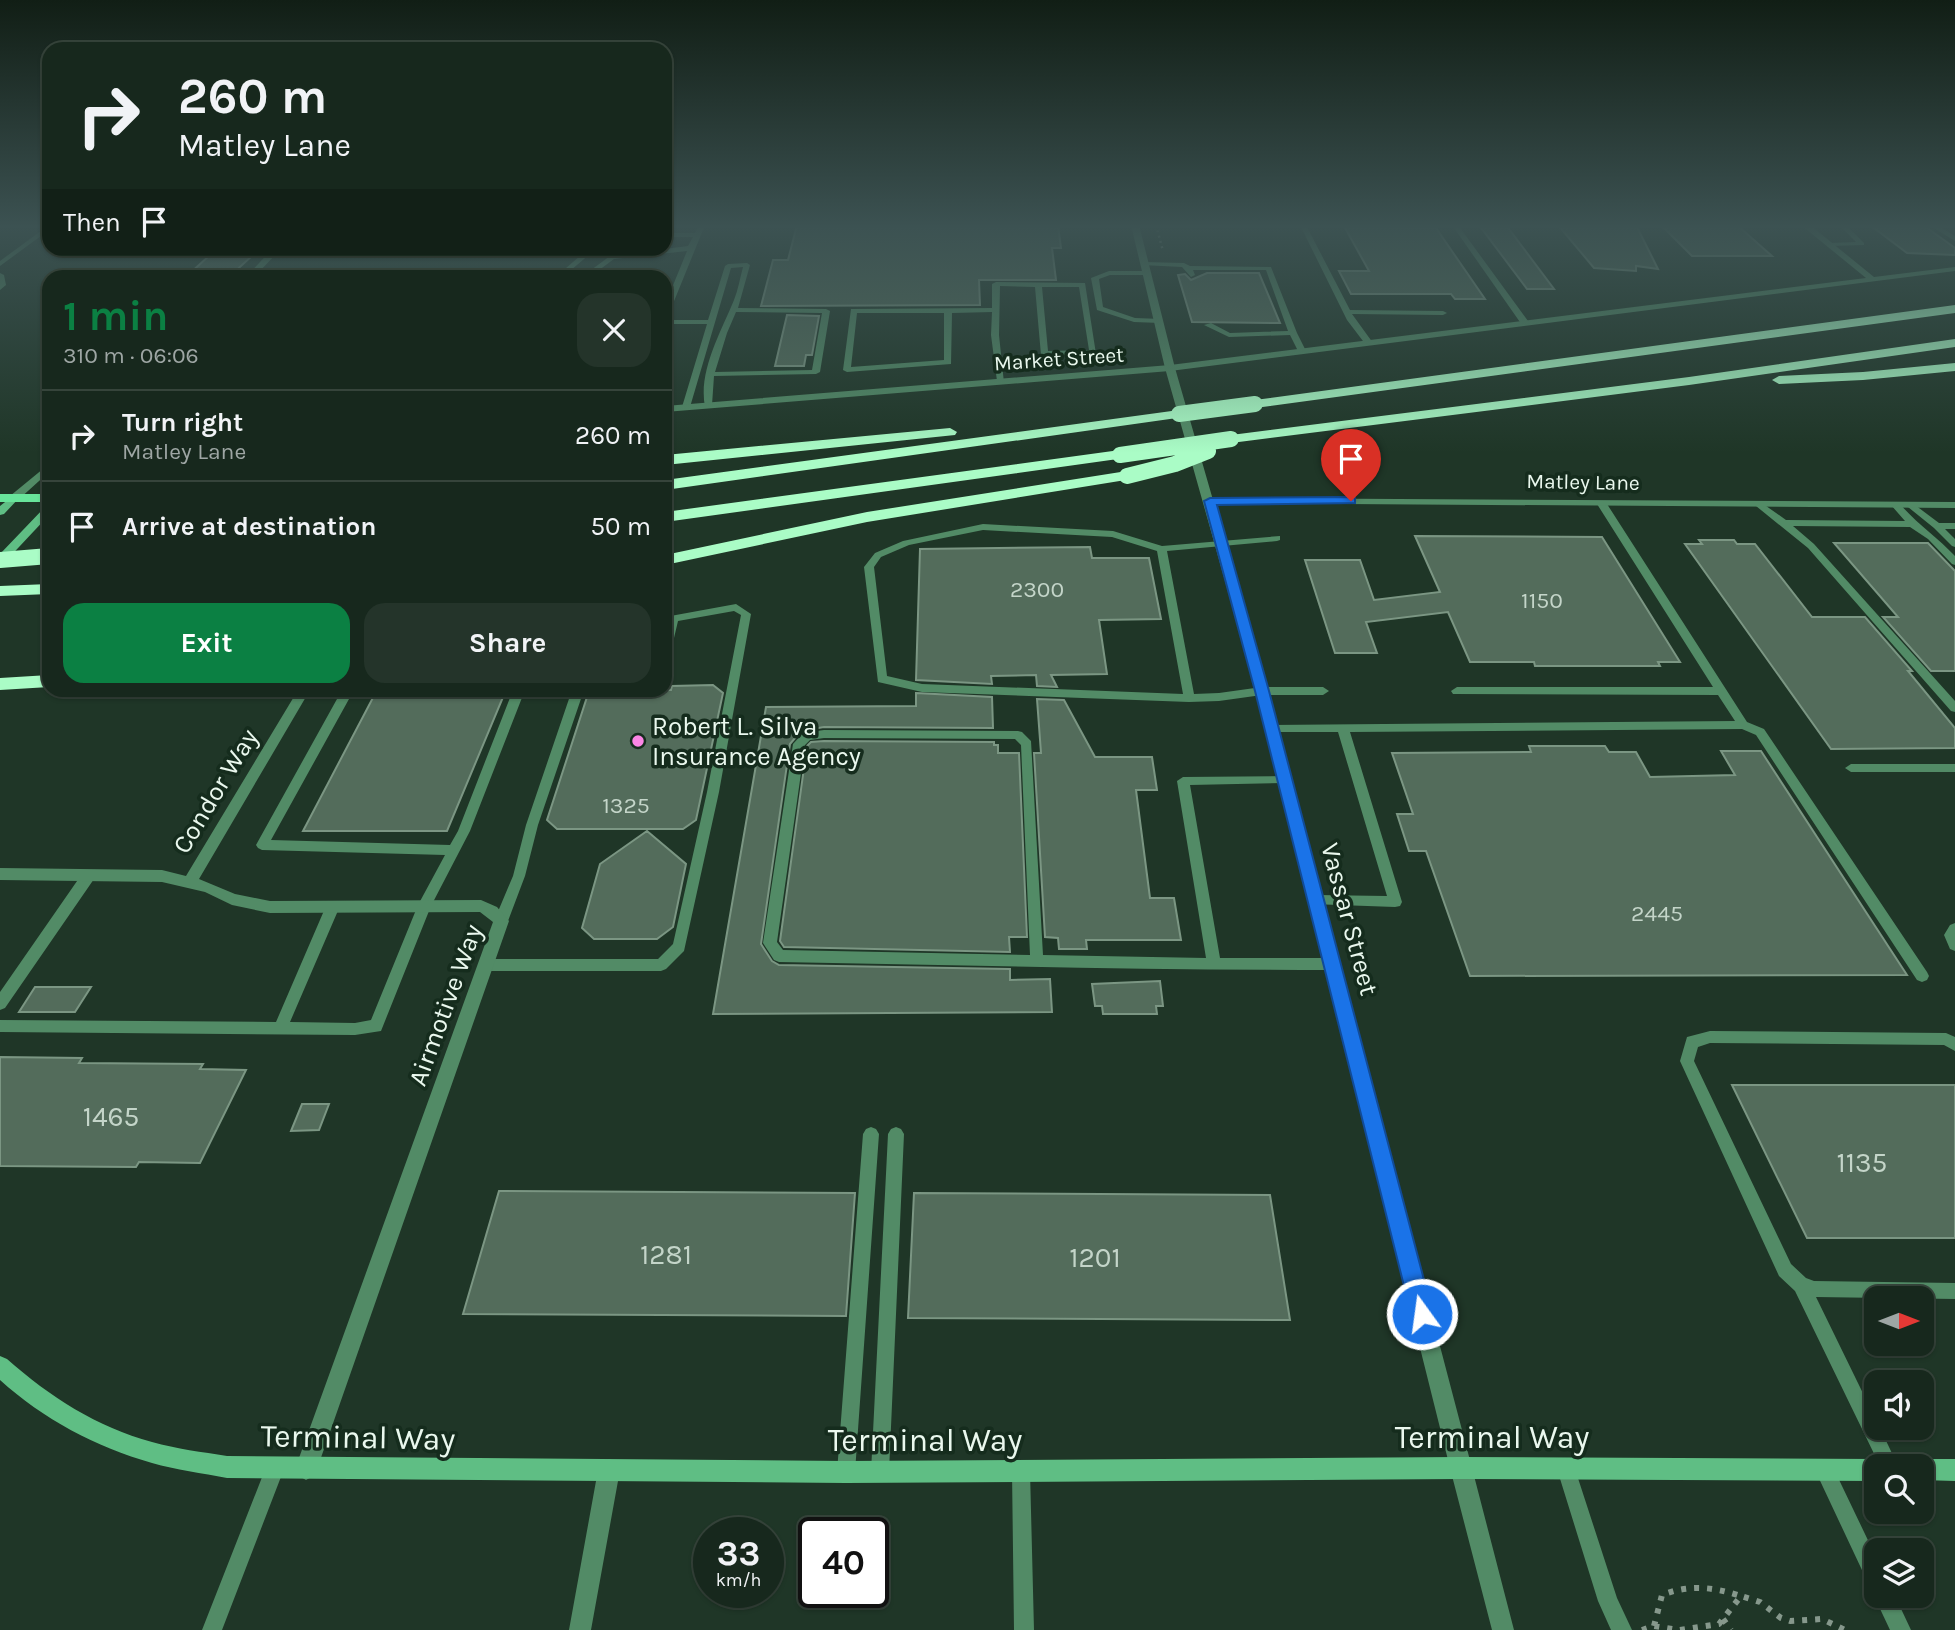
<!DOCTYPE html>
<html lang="en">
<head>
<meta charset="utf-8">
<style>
	:root { --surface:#17281d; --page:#24342a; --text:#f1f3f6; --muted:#9ea6a4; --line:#36443b; --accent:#0b8043 }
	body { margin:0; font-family:Karla,sans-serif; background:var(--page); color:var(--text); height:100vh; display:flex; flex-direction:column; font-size:26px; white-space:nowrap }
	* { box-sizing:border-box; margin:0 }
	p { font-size:23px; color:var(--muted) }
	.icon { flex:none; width:38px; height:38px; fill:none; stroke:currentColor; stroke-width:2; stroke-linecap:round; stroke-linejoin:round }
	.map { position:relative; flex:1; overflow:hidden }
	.drawer { position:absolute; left:42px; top:270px; width:630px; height:427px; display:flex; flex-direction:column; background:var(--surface); border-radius:21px; box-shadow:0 2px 5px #0004,0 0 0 2px var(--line) }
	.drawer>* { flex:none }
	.guide { position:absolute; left:42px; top:42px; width:630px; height:214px; border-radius:21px; box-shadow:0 2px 5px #0004,0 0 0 2px var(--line); background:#17281d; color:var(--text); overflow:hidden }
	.needle { width:46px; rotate:90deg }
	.buttons { position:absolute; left:1864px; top:1286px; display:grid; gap:14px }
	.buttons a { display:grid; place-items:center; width:70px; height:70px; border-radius:14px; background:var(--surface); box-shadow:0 2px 5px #0004,0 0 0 2px var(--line); font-size:35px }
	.speed { position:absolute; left:693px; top:1517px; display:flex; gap:14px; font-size:35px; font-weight:700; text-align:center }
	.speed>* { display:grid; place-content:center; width:91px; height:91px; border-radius:50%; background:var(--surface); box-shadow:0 2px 5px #0004,0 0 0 2px var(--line); line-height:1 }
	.speed small { font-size:18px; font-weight:400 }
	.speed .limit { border:4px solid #111; border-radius:10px; background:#fff; color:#111 }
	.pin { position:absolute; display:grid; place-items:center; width:60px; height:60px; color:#fff; margin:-72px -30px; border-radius:50% 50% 50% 0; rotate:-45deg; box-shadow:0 0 7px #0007 }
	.pin .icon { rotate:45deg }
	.me { position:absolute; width:77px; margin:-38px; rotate:346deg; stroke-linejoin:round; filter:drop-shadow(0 0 5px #0008) }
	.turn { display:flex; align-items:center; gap:24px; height:147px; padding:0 21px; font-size:32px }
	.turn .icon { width:91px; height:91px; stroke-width:2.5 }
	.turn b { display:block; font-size:49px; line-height:60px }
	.then { display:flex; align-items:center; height:66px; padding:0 21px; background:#0003; gap:14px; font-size:26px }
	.round { display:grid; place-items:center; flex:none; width:74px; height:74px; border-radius:21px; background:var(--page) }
	.overview { display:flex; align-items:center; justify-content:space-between; height:119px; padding:0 21px }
	h1 { font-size:42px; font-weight:700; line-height:52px; color:var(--accent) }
	.action { display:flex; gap:14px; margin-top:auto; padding:14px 21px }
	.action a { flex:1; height:80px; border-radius:21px; background:var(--accent); color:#fff; font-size:28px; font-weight:700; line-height:80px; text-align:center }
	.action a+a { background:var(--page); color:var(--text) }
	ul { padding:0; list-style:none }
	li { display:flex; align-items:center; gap:21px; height:91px; padding:0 21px; border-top:2px solid var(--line) }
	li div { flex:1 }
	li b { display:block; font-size:26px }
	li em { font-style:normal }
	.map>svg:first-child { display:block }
	.building { fill:#536c5b; stroke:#7b9683; stroke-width:2 }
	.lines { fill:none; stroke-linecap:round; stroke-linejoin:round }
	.path-far1 { stroke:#86988c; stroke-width:2.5; stroke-dasharray:2 3.5; stroke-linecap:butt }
	.path { stroke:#86988c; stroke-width:6; stroke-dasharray:5 8; stroke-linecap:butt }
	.service { fill:#528b66; fill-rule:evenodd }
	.minor { fill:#528b66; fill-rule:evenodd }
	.tertiary { fill:#528b66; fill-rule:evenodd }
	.secondary { fill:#5fbe84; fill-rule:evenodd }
	.primary { fill:#68e59b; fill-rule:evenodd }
	.motorway { fill:#aafcc6; fill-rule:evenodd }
	.motorway-bridge { stroke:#aafcc6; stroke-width:16 }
	.route { fill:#1a73e8; stroke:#114b97; stroke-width:2 }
	.poi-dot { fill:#fb86e5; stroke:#152c1d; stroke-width:2.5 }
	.labels { text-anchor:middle; stroke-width:7; stroke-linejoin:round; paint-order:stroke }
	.far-street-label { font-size:21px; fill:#eaf8ee; stroke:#152c1d }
	.number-label { font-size:23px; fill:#c4d5c9 }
	.poi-label { font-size:26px; fill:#eaf8ee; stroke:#152c1d; text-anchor:start }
	.street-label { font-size:26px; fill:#eaf8ee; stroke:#152c1d }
	.near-number-label { font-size:28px; fill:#c4d5c9 }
	.near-street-label { font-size:32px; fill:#eaf8ee; stroke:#152c1d }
</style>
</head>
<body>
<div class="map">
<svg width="1955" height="1630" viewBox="0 0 1955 1630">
	<rect width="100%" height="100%" fill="#1f3627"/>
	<path class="building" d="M797,225H1058L1061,248H1052L1056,280H979L980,305L761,306L773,260H788Z
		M1479,225H1506L1554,289H1527Z
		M1558,225H1636L1658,269L1636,266V271L1594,268Z
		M1661,225H1737L1772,256H1692Z
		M1870,225H1923L1955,248V255L1907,253Z
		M1344,226L1436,228L1485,299H1455L1451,294H1351L1339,271H1369Z
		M211,254H240L252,256L230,276H187Z
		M1207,273H1259L1280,323L1192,322L1178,275L1185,274L1191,280Z
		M787,315L819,316L812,355H806L804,366H775Z
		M1415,536L1602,537L1680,662H1658L1660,666H1535L1534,662H1470L1448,612L1366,622L1377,653H1335L1305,560H1360L1374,600L1440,592Z
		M1699,540H1734L1737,544H1755L1812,617H1865L1912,671H1908L1955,728V748L1831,749L1685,544H1702Z
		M1834,543H1928L1955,571V671H1931L1883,617H1898Z
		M1090,547L1092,558H1149L1161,619L1099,620L1107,674L1051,675L1057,687L1037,686L1036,675L991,676L992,684L916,680L920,549Z
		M713,685L723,693L696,820L683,829H557L547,820L588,694L595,690H671L672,686Z
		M377,690H506L447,831H303Z
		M916,693L992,697L993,728L824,727L801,731L790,744L761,944L772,961L779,965L1010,969V980L1050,979L1052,1012L713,1014L766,707L916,706Z
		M1037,699L1064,700L1095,757H1152L1157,790H1136L1150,898H1174L1181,940H1086L1087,949H1059L1058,938L1045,937L1034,753H1041Z
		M824,741L994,742V745H998V753H1019L1027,937H1009L1010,952L784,947L780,941L807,746L811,742Z
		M1529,746H1605L1609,752H1636L1650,777L1735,775L1721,751H1761L1907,975L1470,976L1426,851H1409L1397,814H1413L1392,753L1531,752Z
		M647,831L686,864L673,927L657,939H594L582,928L600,864Z
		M1160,981L1163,1006H1156L1157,1014H1103L1102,1006H1095L1092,984Z
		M35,987H91L75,1012H19Z
		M0,1057L82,1058L79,1063L203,1064L200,1069L246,1070L200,1163L139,1162L136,1167L0,1166Z
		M1732,1085H1955V1238H1807Z
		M302,1104H329L319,1130L291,1131Z
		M499,1191L855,1193L846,1316L463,1314Z
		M914,1193L1270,1195L1290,1320L908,1318Z"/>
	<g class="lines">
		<path class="path-far1" d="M1156,225L1163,251"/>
		<path class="path" d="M1723,1619L1731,1630
			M1654,1626L1662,1595C1690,1584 1713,1587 1741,1596
			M1642,1630L1654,1626L1679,1630L1719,1624L1741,1596L1760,1602L1781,1618L1790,1621L1822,1619L1845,1630"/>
		<path class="service" d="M49,225V230L0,266V261Z
			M699,225H705L668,316H665V305L687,251L614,259L591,276H583L610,256L688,246L693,237H665V233H695Z
			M1300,225H1306L1350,310L1443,311L1447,313L1443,315L1352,314L1373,343L1366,345L1347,320Z
			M1452,225H1458L1528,321V325H1522Z
			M1839,225H1846L1864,243V245L1828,246L1827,245L1830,243L1856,242Z
			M1929,225H1937L1955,236V241Z
			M589,248H597L564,276H557Z
			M1144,262L1184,263L1190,266L1271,267L1297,333L1306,351L1299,353L1290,335L1229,337L1204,325L1211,323L1230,333L1288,331L1266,270H1193L1195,275L1191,277L1182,267L1142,265L1141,264Z
			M747,263L750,265L738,308L826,309L830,311L820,372L816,374L714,376L712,405L705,407C698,371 721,332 734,300C738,290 740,278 743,267L731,268L690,407L683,409L682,407L707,324H665V320H708L725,266L728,264ZM736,312L822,313L812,370L715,372L727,333Z
			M1109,271H1147L1151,273L1147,275H1110L1099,279L1103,307L1135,318L1161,319V323L1134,322L1097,310L1091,278Z
			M0,273L4,275L6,285L0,290Z
			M996,282L1085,283L1096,354L1041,355L1035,287L1000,286L999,335L1004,383L997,381L991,335L992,312L952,313L951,364L847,372L843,370L851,309L992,308V284ZM1042,287H1079L1089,350L1048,351ZM857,313H944V360L851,367Z
			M1602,501L1607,504L1747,722L1764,729L1927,972L1929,976L1927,980L1922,982L1917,980L1756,735L1742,729L1350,732L1402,902L1400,906L1395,907L1311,904L1309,900L1311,896L1316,895L1387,896L1338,732H1271L1265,728L1267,725L1735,721L1718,695L1453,694L1451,691L1457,687H1713L1597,504Z
			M1759,501L1786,520L1905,521L1891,505L1896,502L1899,503C1916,523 1937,537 1955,556V565L1952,564L1928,539L1910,527L1793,526L1814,544L1955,701V712L1951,711L1808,548L1756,506V502Z
			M1911,502L1939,523H1955V529H1945L1955,539V547L1952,546L1934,528L1908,507L1906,505Z
			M983,524L1113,531L1162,546L1280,536V540L1277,541L1167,551L1194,694L1219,693L1262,687H1323L1329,691L1323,695H1262L1219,701L1189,702L922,692L878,682L864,567L875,553L903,541ZM983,530L1112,537L1157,551L1183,694L922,684L887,676L874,567L881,557L909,545Z
			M736,604L751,614L719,792L684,951L666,969L661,971H487L482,969L480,965L482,961L487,959H658L673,944L707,792L741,615L734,611L678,621L670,655L665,659L667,623H665V617Z
			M342,690H354L271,840L450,845L458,831L513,690H525L470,831L431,906L381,1031L355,1035L0,1032V1020L276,1022L326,906L328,902L333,901L338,902L340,906L290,1022L355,1023L371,1020L418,905L445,855L262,850L258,848L256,845Z
			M572,690H584L538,825L525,876L508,921L506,925L501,927L496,925L494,921L513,876L526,825Z
			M824,730L1018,731L1022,732L1031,741L1043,955L1206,958L1177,781L1183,777L1288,776L1290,779L1288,782L1284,783L1190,785L1220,958H1332L1337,960L1339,964L1337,968L1332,970C1147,970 964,965 779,962L774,960L763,943L793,744L803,733ZM824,738L1015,739L1021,745L1030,955L783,950L777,942L805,745L810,740Z
			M1851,764H1955V772H1851L1845,768Z
			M89,870L94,871L95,875L94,879L5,1008L0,1010V992L84,871Z
			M1955,923V951L1950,949L1944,935L1950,925Z
			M1710,1031L1946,1033L1955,1037V1051L1944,1045L1710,1043L1698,1047L1694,1061L1791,1264L1806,1278L1814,1281L1955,1283V1299L1816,1297L1876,1420V1428H1880L1898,1466H1880L1795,1291L1779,1276L1680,1061L1687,1037Z
			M871,1127L876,1129L879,1134L855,1472L853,1479L846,1481L839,1479L837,1472L863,1134L866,1129Z
			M896,1127L901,1129L904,1134L889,1472L887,1479L880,1481L873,1479L871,1472L888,1134L891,1129Z
			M275,1460L282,1462L284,1469L222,1630H202L268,1462Z
			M1566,1460L1573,1462L1575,1469L1617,1598L1632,1630H1611L1598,1601L1557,1469L1559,1462Z
			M1824,1461L1831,1463L1876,1557V1588L1869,1585L1815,1470L1817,1463Z
			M1021,1462L1028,1464L1030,1471L1034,1630H1014L1012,1471L1014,1464Z
			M1876,1591V1596H1895L1911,1630H1890L1874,1596Z"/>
		<path class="minor" d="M1801,225H1810L1874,277L1955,267V271L1170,371L665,412V406L1170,365L1866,278Z
			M1210,498L1955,502V508L1206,503L1205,501Z
			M298,690H310L199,879L235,894L270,901L481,900L497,907L509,921L317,1469L313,1476L306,1480L299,1476L295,1469L493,922L480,912L270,913L232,905L205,892L162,882L0,880V868L162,870L186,876Z
			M1461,1457L1468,1461L1472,1468L1514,1630H1492L1450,1468L1454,1461Z
			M609,1459L617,1462L620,1470L591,1630H569L598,1470L601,1462Z"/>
		<path class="tertiary" d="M1131,225H1139L1175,368L1268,691L1472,1468L1468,1475L1461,1479L1454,1475L1450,1468L1256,691L1165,368Z
			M273,248H282L255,276H247Z
			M49,464V472L18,500H10V496Z"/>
		<path class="secondary" d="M14,495L19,498L4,514L0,515V506Z
			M49,506V515L4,563L0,564V554L45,507Z
			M0,1356L7,1359C50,1397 97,1427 152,1442C177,1449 202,1452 227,1456L846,1461L1461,1457L1876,1459L1884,1462L1885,1466H1876V1481L1461,1479L846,1483L227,1478C202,1473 176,1470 152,1463C96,1447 43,1419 0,1380Z
			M1922,1459H1955V1481L1922,1480V1466H1913L1914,1462Z"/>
		<path class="primary" d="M0,494H49V502H0Z"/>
		<path class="motorway" d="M1955,305V313L1255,408L1248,404L1255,400Z
			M1955,339V347L1689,385L1231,443L1224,439L1231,435L1689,377Z
			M1955,363V371L1863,380L1779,384L1772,380L1779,376L1863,372Z
			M1179,410L1184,411L1186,414L1184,417L665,490V480Z
			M950,428L957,432L955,435L665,465V455Z
			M1120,450L1128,455L1125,458L665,522V512Z
			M1127,471L1132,473L1135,476L1132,479L867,522L665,565V555L867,512Z
			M49,584V594L0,596V586Z
			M49,675V687L0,690V678Z"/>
		<path class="motorway-bridge" d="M1179,414L1255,404
			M1120,455L1231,439
			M1127,476L1175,464L1208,451
			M0,560L49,556"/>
	</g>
	<linearGradient id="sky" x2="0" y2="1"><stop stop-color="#111e15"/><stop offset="0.5" stop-color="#3c5252"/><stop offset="1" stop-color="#3c5252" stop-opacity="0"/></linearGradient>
	<rect width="1955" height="453" fill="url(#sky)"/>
	<path class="route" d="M1351,497L1355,498V503L1217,505L1269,691L1433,1314L1430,1322L1422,1326L1414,1322L1411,1314L1255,691L1204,501L1210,498Z"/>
	<circle class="poi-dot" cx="638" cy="741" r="7"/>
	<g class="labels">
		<g class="far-street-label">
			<text transform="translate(1059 359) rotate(-4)" y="7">Market Street</text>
			<text transform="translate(1583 482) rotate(1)" y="7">Matley Lane</text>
		</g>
		<g class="number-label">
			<text x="1037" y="597">2300</text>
			<text x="1542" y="608">1150</text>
			<text x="626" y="813">1325</text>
			<text x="1657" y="921">2445</text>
		</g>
		<g class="poi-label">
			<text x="652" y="735">Robert L. Silva<tspan x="652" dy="30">Insurance Agency</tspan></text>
		</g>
		<g class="street-label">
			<text transform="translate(215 791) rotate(-59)" y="9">Condor Way</text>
			<text transform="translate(1350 919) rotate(75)" y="9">Vassar Street</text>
			<text transform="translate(445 1005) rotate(-70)" y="9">Airmotive Way</text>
		</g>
		<g class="near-number-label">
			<text x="111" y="1126">1465</text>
			<text x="1862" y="1172">1135</text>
			<text x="666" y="1264">1281</text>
			<text x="1095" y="1267">1201</text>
		</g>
		<g class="near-street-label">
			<text transform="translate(358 1437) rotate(1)" y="11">Terminal Way</text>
			<text x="1492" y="1448">Terminal Way</text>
			<text x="925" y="1451">Terminal Way</text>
		</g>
	</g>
</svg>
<div class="buttons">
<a><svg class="needle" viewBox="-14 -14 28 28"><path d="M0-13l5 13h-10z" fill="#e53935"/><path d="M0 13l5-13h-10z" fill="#9ea6a4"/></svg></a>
<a><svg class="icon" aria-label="sound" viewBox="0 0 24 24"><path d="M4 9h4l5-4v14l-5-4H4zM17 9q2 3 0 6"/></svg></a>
<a><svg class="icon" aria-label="search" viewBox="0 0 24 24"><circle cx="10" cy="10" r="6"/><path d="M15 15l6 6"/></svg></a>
<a><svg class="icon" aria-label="layers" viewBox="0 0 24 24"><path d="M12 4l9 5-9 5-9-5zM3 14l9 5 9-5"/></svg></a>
</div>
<div class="speed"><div>33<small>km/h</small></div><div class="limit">40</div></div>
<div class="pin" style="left:1351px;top:501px;background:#d93025"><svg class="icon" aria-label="arrive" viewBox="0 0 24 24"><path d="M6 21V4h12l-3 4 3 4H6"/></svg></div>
<svg class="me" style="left:1422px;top:1314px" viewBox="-20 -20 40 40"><circle r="17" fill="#1a73e8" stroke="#fff" stroke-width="3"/><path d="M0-11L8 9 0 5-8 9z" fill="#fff"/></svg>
<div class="guide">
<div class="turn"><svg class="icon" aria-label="right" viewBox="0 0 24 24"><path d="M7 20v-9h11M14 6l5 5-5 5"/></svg><div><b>260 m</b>Matley Lane</div></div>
<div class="then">Then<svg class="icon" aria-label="arrive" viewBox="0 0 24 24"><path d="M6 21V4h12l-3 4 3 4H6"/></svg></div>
</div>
<section class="drawer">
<div class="overview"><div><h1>1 min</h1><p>310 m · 06:06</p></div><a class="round"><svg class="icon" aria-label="close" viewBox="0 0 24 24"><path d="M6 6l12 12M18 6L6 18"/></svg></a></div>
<ul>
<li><svg class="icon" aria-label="right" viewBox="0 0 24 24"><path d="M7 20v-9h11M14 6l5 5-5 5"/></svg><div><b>Turn right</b><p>Matley Lane</p></div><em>260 m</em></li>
<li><svg class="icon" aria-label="arrive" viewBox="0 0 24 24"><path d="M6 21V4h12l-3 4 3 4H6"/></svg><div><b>Arrive at destination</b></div><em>50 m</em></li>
</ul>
<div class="action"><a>Exit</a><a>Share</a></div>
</section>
</div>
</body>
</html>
